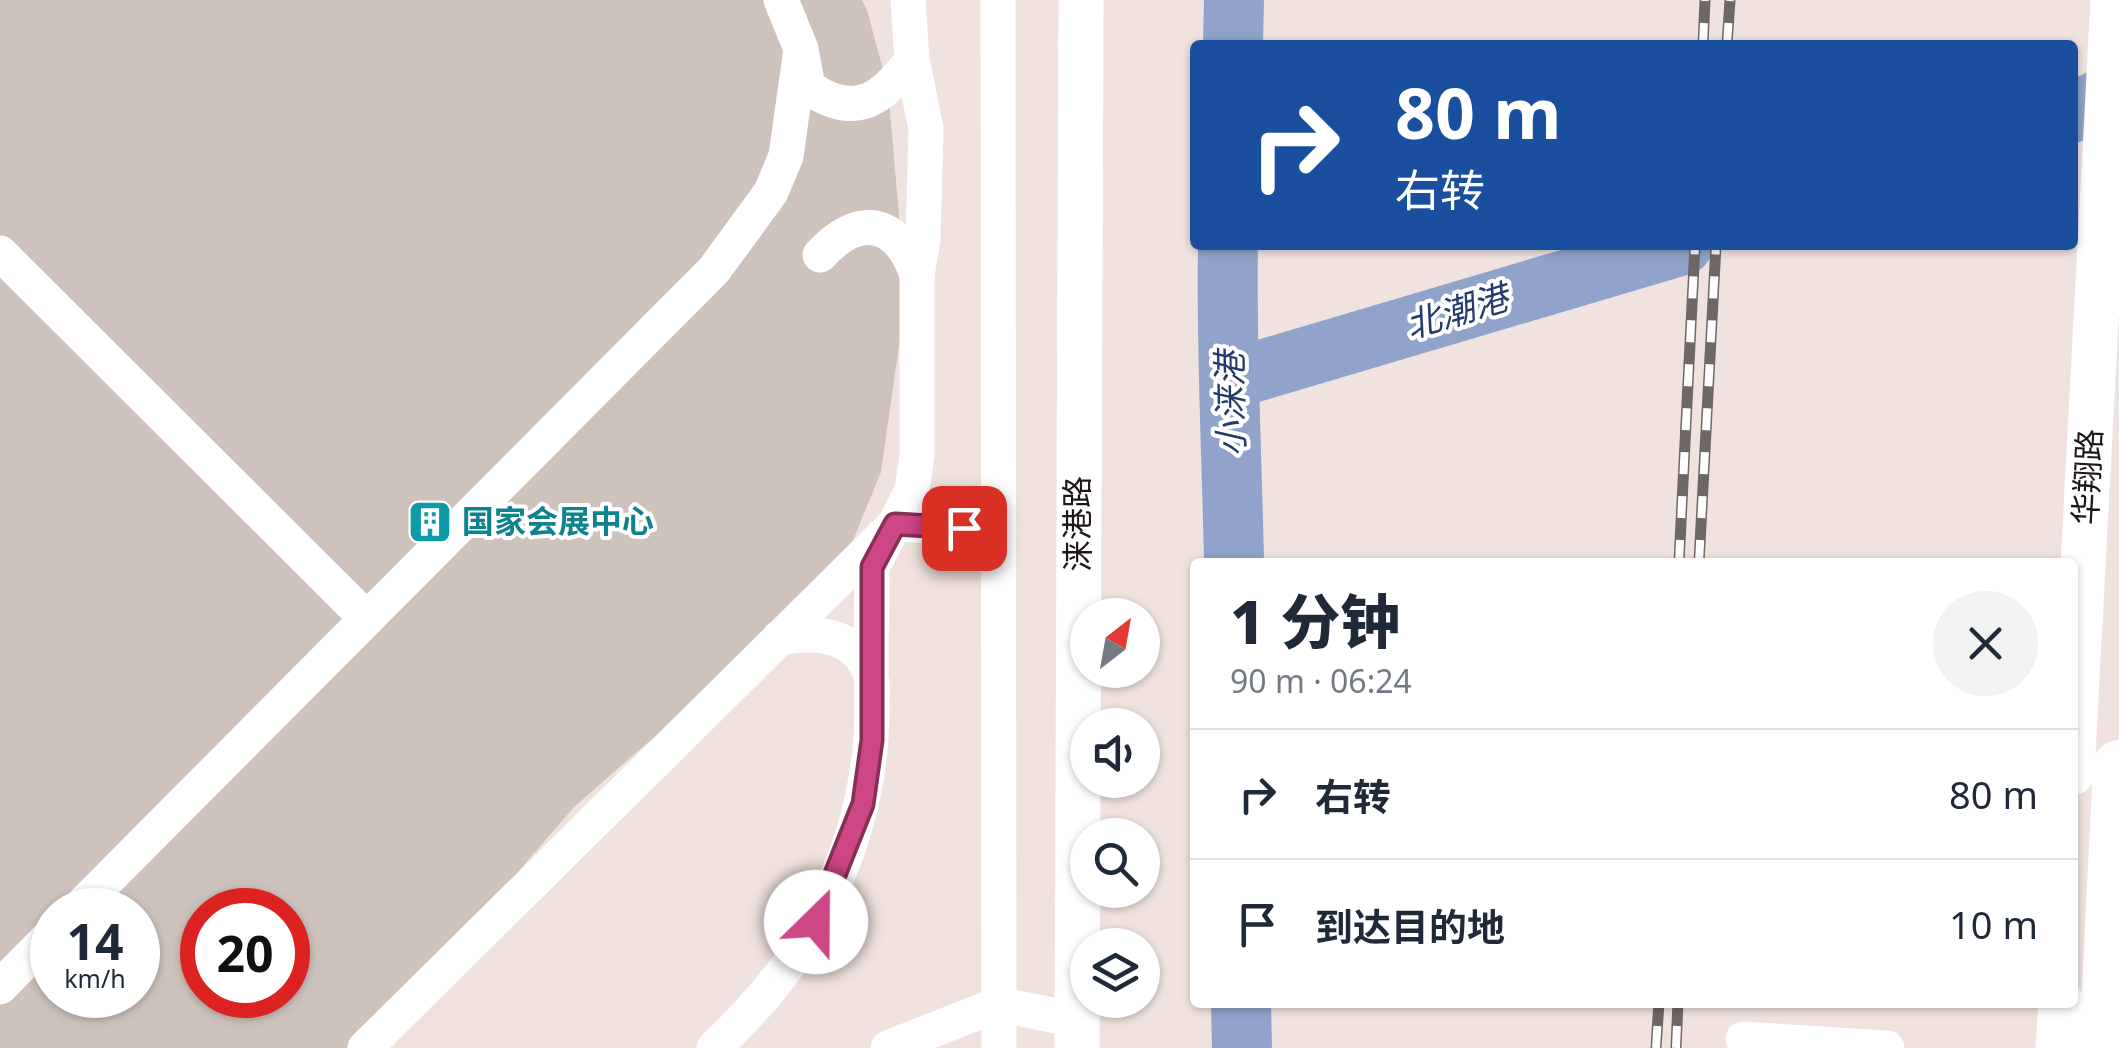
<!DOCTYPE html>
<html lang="zh">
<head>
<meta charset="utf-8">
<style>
	:root { --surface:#fff; --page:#f2f2f3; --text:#1f2937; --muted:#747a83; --line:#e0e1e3 }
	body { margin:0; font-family:"Noto Sans","Noto Sans SC",sans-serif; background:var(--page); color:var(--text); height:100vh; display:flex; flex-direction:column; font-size:38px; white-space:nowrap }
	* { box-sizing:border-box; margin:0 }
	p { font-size:32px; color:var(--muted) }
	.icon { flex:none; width:55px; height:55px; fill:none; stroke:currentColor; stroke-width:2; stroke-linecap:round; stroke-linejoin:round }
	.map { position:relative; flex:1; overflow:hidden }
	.details { position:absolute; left:1190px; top:558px; width:888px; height:450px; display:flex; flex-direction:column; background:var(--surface); border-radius:10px; box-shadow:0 2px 8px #0004 }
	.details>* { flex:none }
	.guide { position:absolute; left:1190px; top:40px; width:888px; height:210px; border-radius:10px; box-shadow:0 2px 8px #0004; background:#1a4fa0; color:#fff; overflow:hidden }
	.needle { width:65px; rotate:31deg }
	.buttons { position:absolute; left:1070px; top:598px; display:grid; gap:20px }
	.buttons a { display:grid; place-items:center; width:90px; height:90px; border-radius:50%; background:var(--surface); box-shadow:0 2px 8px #0004; font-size:50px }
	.speed { position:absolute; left:30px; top:888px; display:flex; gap:20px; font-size:50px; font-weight:700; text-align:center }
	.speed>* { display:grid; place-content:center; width:130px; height:130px; border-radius:50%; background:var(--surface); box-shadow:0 2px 8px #0004; line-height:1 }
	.speed small { font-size:25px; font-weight:400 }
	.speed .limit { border:15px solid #d22; background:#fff; color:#111 }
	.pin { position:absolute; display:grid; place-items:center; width:85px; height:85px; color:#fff; margin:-42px; border-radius:20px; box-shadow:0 5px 15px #0006 }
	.me { position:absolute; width:110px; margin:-55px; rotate:23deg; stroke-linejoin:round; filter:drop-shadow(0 0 8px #0008) }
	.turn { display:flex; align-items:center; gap:35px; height:210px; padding:0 40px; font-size:45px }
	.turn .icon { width:130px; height:130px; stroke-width:2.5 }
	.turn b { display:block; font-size:70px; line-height:85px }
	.round { display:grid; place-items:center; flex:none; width:105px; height:105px; border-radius:52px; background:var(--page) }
	.overview { display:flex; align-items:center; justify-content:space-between; height:170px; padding:0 40px }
	h1 { font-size:60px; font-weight:800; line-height:75px }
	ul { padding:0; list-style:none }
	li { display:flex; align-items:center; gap:30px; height:130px; padding:0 40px; border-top:2px solid var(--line) }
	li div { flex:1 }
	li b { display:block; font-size:38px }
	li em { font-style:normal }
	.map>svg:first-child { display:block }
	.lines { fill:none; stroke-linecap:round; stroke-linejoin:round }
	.river { stroke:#90a3cb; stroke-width:60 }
	.building { fill:#cec3bc; fill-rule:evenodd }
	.minor { stroke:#fff; stroke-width:35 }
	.major { stroke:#fff; stroke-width:45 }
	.highway { stroke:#fff; stroke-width:52 }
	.rail-casing { stroke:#6f6765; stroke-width:11 }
	.rail { stroke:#fff; stroke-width:8; stroke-dasharray:22; stroke-linecap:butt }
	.route-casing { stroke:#852e56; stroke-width:25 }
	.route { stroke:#cd4685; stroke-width:18 }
	.labels { text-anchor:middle; stroke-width:8; stroke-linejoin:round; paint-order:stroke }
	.street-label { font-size:32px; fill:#1d1817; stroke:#fff }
	.culture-label { font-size:32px; font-weight:bold; fill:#0d838f; stroke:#fff; text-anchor:start }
	.water-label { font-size:35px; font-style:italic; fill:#253b6e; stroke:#fff }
</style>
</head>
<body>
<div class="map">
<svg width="2119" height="1048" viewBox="0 0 2119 1048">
	<rect width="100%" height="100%" fill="#f0e3df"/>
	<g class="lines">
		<path class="river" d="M1233,45L1234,0
			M2072,113L2119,90
			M1228,245C1226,351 1232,456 1234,562
			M1231,379L1683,245
			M1241,1002L1242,1048"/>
	</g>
	<path class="building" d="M0,0H862L867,10L888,88L899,215L901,332L881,472L840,572L733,680L646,744L574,807L524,865L459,953L374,1048H0ZM52,910H138V995H52ZM202,910H288V995H202Z"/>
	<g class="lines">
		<path class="minor" d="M781,0L801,49L808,87C854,120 883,100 912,59
			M998,0L999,1048
			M0,253L367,619
			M820,255C859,212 898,220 917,275
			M871,673L872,567L895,524L999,530
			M77,910L714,270L771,192L786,156L801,49
			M0,987L52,934
			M1743,1039L1887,1048
			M365,1048L895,524L912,490L917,456V275L923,240L926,129L912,59L908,0
			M714,1048C753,1011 789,971 815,923C851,858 872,784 872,710C871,699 874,682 870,672C854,632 813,631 779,638
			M888,1048L999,1004L1076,1020"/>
		<path class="major" d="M2072,773L2113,0
			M1077,1048L1081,0
			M2058,1048L2061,1002"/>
		<path class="highway" d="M2105,1048L2119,766"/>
		<defs>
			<path id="rail" d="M1703,45L1705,0
				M1727,45L1730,0
				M1679,562L1695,245
				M1699,562L1716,245
				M1656,1048L1659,1002
				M1676,1048L1678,1002"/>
		</defs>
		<use href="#rail" class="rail-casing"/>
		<use href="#rail" class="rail"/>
	</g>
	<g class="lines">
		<defs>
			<path id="route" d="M816,922L863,804L872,740V567L895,524L964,528"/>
		</defs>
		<use href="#route" class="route-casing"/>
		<use href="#route" class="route"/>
	</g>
	<defs>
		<symbol id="building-square" viewBox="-11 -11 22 22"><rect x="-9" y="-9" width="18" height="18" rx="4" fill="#0f9aa8" stroke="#fff"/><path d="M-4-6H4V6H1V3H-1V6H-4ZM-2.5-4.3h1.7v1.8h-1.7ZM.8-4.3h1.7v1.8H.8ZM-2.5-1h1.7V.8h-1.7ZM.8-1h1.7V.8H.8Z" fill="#fff"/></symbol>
	</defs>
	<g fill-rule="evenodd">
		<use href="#building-square" x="405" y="497" width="50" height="50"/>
	</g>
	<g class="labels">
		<g class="street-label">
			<text transform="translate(2088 477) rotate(-87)" y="11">华翔路</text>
			<text transform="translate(1078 524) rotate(-90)" y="11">涞港路</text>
		</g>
		<g class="culture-label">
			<text x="462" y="533">国家会展中心</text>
		</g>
		<g class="water-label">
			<text transform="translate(1457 312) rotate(-17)" y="12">北潮港</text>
			<text transform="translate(1231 404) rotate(-91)" y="12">小涞港</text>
		</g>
	</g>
</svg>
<div class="buttons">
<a><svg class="needle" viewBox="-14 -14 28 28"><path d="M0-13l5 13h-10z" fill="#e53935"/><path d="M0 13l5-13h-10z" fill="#747a83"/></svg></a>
<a><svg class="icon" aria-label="sound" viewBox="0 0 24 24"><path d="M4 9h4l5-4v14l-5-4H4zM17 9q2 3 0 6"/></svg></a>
<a><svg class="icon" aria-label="search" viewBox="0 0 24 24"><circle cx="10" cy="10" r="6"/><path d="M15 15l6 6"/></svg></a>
<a><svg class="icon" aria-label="layers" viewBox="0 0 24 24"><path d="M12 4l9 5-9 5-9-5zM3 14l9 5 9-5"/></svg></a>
</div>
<div class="speed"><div>14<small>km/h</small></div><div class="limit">20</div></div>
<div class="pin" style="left:964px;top:528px;background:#d93025"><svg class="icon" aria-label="arrive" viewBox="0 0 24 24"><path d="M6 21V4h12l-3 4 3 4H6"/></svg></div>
<svg class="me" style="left:816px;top:922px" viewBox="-20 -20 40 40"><circle r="19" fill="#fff"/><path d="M0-13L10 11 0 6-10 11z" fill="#cd4685"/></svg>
<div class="guide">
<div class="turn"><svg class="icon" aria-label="right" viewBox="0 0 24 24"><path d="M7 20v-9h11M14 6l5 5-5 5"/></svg><div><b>80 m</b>右转</div></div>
</div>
<section class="details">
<div class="overview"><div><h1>1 分钟</h1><p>90 m · 06:24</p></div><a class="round"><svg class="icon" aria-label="close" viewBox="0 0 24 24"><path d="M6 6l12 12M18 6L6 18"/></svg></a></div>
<ul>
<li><svg class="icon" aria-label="right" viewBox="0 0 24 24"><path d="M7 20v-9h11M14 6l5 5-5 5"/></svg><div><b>右转</b></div><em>80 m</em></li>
<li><svg class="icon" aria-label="arrive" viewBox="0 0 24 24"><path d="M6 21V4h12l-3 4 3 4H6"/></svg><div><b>到达目的地</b></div><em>10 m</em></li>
</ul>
</section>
</div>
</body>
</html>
